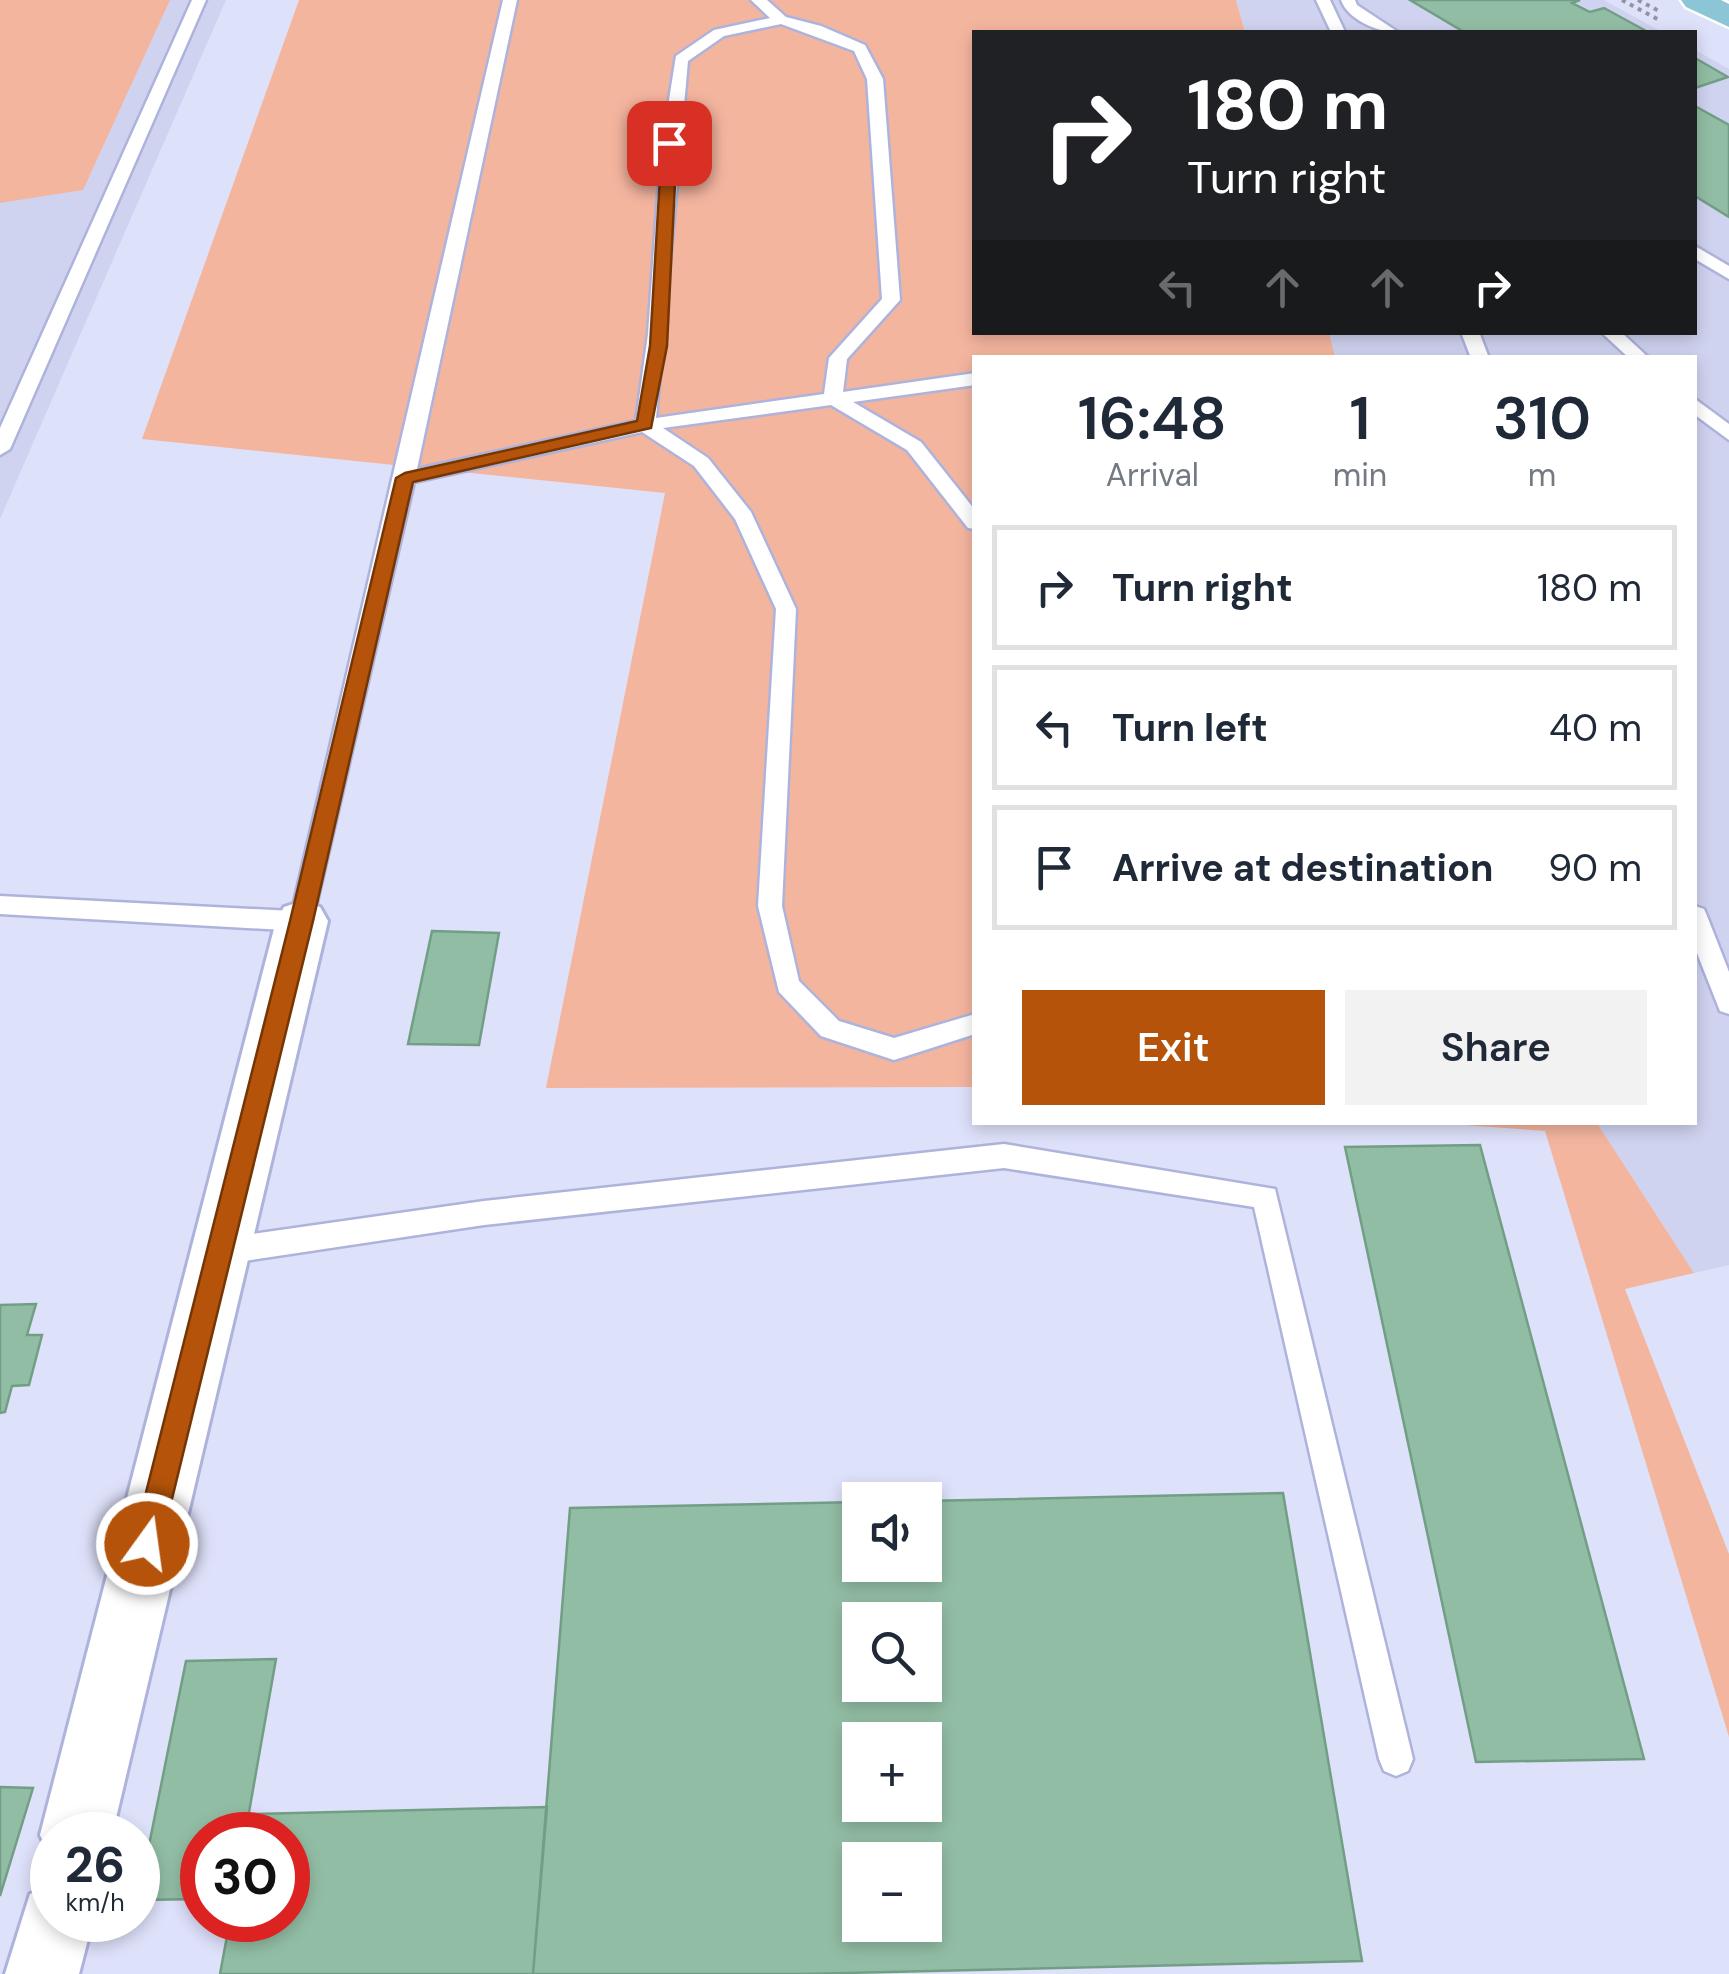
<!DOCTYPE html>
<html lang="en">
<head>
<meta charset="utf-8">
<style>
	:root { --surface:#fff; --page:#f2f2f3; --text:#1f2937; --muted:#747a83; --line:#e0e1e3; --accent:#b45309 }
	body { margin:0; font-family:"DM Sans",sans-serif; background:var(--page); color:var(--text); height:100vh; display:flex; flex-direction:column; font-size:38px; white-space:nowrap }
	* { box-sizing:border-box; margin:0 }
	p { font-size:32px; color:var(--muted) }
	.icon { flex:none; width:55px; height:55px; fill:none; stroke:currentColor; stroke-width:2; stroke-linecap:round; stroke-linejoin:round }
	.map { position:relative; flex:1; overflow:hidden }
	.side { position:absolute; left:972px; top:355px; width:725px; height:770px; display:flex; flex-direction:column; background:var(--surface); border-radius:0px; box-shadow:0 5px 15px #0003 }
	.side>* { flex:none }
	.hud { position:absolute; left:972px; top:30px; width:725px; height:305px; border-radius:0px; box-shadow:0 5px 15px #0003; background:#202124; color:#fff; overflow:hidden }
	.controls { position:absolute; left:842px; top:1482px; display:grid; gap:20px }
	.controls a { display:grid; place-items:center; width:100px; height:100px; border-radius:0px; background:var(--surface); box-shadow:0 5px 15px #0003; font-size:50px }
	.speed { position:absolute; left:30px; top:1812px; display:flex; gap:20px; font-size:50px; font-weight:700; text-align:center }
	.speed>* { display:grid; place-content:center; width:130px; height:130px; border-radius:50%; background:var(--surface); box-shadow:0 5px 15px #0003; line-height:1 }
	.speed small { font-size:25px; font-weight:400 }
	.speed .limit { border:15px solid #d22; background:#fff; color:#111 }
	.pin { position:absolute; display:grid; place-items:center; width:85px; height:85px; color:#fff; margin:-42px; border-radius:20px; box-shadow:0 5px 15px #0006 }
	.me { position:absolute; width:110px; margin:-55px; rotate:14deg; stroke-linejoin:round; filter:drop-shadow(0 0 8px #0008) }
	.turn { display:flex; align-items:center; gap:35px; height:210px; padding:0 50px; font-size:45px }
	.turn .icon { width:130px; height:130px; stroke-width:2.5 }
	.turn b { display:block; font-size:70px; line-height:85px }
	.lanes { display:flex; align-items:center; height:95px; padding:0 50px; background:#0003; justify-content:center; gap:50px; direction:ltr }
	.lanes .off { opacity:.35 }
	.eta { display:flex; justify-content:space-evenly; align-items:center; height:170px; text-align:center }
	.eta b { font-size:60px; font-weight:600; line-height:70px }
	.cta { display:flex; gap:20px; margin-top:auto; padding:20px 50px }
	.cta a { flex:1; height:115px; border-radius:0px; background:var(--accent); color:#fff; font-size:40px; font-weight:600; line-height:115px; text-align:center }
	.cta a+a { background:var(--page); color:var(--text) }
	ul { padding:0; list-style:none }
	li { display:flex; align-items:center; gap:30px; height:125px; margin:0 20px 15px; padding:0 30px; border:5px solid var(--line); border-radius:0px }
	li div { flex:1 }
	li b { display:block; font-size:38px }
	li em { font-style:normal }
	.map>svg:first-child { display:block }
	.built { fill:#d0d3f0 }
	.green { fill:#f4b59f }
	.building { fill:#92bda5; stroke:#739e86; stroke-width:2.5; fill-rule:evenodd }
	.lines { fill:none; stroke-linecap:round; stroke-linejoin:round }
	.lane-casing { stroke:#aeb3dc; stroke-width:5 }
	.street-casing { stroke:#aeb3dc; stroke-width:6 }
	.primary-casing { stroke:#fff; stroke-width:5 }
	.path { stroke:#9194a9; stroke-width:4; stroke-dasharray:4 5; stroke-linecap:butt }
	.lane { fill:#fff; fill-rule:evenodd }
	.street { fill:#fff; fill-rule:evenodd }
	.primary { fill:#8bc5d6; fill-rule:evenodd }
	.route { fill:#b45309; stroke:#753606; stroke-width:2.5 }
</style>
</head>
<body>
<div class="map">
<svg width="1729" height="1974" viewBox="0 0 1729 1974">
	<rect width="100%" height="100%" fill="#dee1fa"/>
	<path class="built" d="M0,0H226L0,519Z
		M1236,0H1604L1662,32H1245Z
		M1695,50L1729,69V1265L1694,1273L1597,1123L1695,1122V358L1335,357L1329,333L1695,332Z"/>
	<path class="green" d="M0,0H170L83,190L0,203Z
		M299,0H1236L1245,32H975V332L1329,333L1335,357L975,358V1087L546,1088L665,493L142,439Z
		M1436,1123H1597L1694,1273L1625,1289L1729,1554V1737L1545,1131Z"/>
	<path class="building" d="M1410,0H1580L1572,3L1590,12L1604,8L1648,32H1464Z
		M1695,58L1728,77L1695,88Z
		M1695,106L1729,125V217L1695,196Z
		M432,931L499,933L479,1045L408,1044Z
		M1480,1145L1644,1759L1476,1762L1345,1147Z
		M36,1304L27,1335H42L29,1385L12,1386L5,1412L0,1413V1305Z
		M1283,1493L1362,1961L803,1974H533L570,1508L860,1502V1565H925V1501ZM860,1620H925V1685H860ZM860,1740H925V1805H860ZM860,1860H925V1925H860Z
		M276,1659L245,1835H202V1899L138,1900L186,1661Z
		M0,1787L33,1788L0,1896Z
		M547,1807L533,1974H220L230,1920H288V1835H245L249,1814Z"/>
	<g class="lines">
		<defs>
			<path id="lane" d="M192,0H206L10,449L0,455V428Z
				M503,0H517L417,469L636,421L648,334L661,150L676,56L714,30L770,18L751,0H767L786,17L821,26L865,45L883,79L900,300L847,359L843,392L975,373V385L853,402L921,442L975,510V529L968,528L907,450L831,405L663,428L708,458L751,512L796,609L782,906L799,981L839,1021L894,1038L975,1014V1034L894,1060L821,1036L779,992L758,906L776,609L735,519L694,466L642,432L414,482L311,928L302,931L0,914V896L292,911ZM781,24L854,51L867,79L882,299L829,358L824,394L656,418L688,61L724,36Z
				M1316,0H1330L1345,32H1331Z
				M1341,0H1355L1357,5L1398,32C1379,33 1348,20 1341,0Z
				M1695,246L1729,266V279L1695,259Z
				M1461,332H1479L1489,358H1471Z
				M1601,332H1621L1649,358H1629Z
				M1695,399L1729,424V440L1695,415Z
				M1695,906L1704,909L1707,916L1729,972V1014L1720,1011L1695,948Z
				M1004,1144L1275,1189L1413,1759L1408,1771L1396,1776L1384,1771L1379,1759L1254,1207L1004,1168L484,1225L218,1265L208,1261L204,1252L208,1243L218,1239L484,1201Z"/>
			<path id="street" d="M302,901L320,907L328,921L112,1835H52V1861L40,1835L276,921L284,907Z
				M52,1885V1920H93L79,1974H5L30,1894Z"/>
			<path id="primary" d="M1681,0H1721L1729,4V27L1686,7Z"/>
		</defs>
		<use href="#lane" class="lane-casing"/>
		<use href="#street" class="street-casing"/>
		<use href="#primary" class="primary-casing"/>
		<path class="path" d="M1622,0L1661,21
			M1638,0L1659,11"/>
		<use href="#lane" class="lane"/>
		<use href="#street" class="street"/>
		<use href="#primary" class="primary"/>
	</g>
	<path class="route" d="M669,139L677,143L667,346L651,428L413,482L313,921L161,1544L157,1553L147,1558L137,1553L133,1544L290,921L396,478L405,473L637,421L650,346L662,143Z"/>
</svg>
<div class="controls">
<a><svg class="icon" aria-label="sound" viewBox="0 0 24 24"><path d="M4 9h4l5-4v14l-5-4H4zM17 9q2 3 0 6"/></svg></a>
<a><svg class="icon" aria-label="search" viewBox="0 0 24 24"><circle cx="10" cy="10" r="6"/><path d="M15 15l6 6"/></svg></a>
<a>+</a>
<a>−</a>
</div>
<div class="speed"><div>26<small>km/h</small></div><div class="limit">30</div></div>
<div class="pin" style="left:669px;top:143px;background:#d93025"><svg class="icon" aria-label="arrive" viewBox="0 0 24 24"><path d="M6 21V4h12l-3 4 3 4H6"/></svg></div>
<svg class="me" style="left:147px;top:1544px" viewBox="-20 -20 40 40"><circle r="17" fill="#b45309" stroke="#fff" stroke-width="3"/><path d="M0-11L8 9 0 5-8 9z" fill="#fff"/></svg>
<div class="hud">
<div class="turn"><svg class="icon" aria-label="right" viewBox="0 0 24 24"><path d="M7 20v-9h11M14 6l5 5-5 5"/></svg><div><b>180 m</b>Turn right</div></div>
<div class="lanes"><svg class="icon off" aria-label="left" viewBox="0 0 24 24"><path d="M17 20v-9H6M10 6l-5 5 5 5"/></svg><svg class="icon off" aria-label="ahead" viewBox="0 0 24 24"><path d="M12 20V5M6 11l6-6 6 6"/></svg><svg class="icon off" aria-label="ahead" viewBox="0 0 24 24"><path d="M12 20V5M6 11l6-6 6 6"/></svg><svg class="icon" aria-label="right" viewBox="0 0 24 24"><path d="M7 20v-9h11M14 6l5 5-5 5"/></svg></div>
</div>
<section class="side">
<div class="eta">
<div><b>16:48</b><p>Arrival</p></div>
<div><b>1</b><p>min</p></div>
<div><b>310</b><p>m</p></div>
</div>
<ul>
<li><svg class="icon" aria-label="right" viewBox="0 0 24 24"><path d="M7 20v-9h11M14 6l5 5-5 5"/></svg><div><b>Turn right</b></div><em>180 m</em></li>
<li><svg class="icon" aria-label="left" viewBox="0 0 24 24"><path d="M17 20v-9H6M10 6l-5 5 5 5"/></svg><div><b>Turn left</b></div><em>40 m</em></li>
<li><svg class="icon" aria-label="arrive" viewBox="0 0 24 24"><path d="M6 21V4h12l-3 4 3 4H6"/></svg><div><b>Arrive at destination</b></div><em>90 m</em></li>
</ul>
<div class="cta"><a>Exit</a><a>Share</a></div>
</section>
</div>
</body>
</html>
